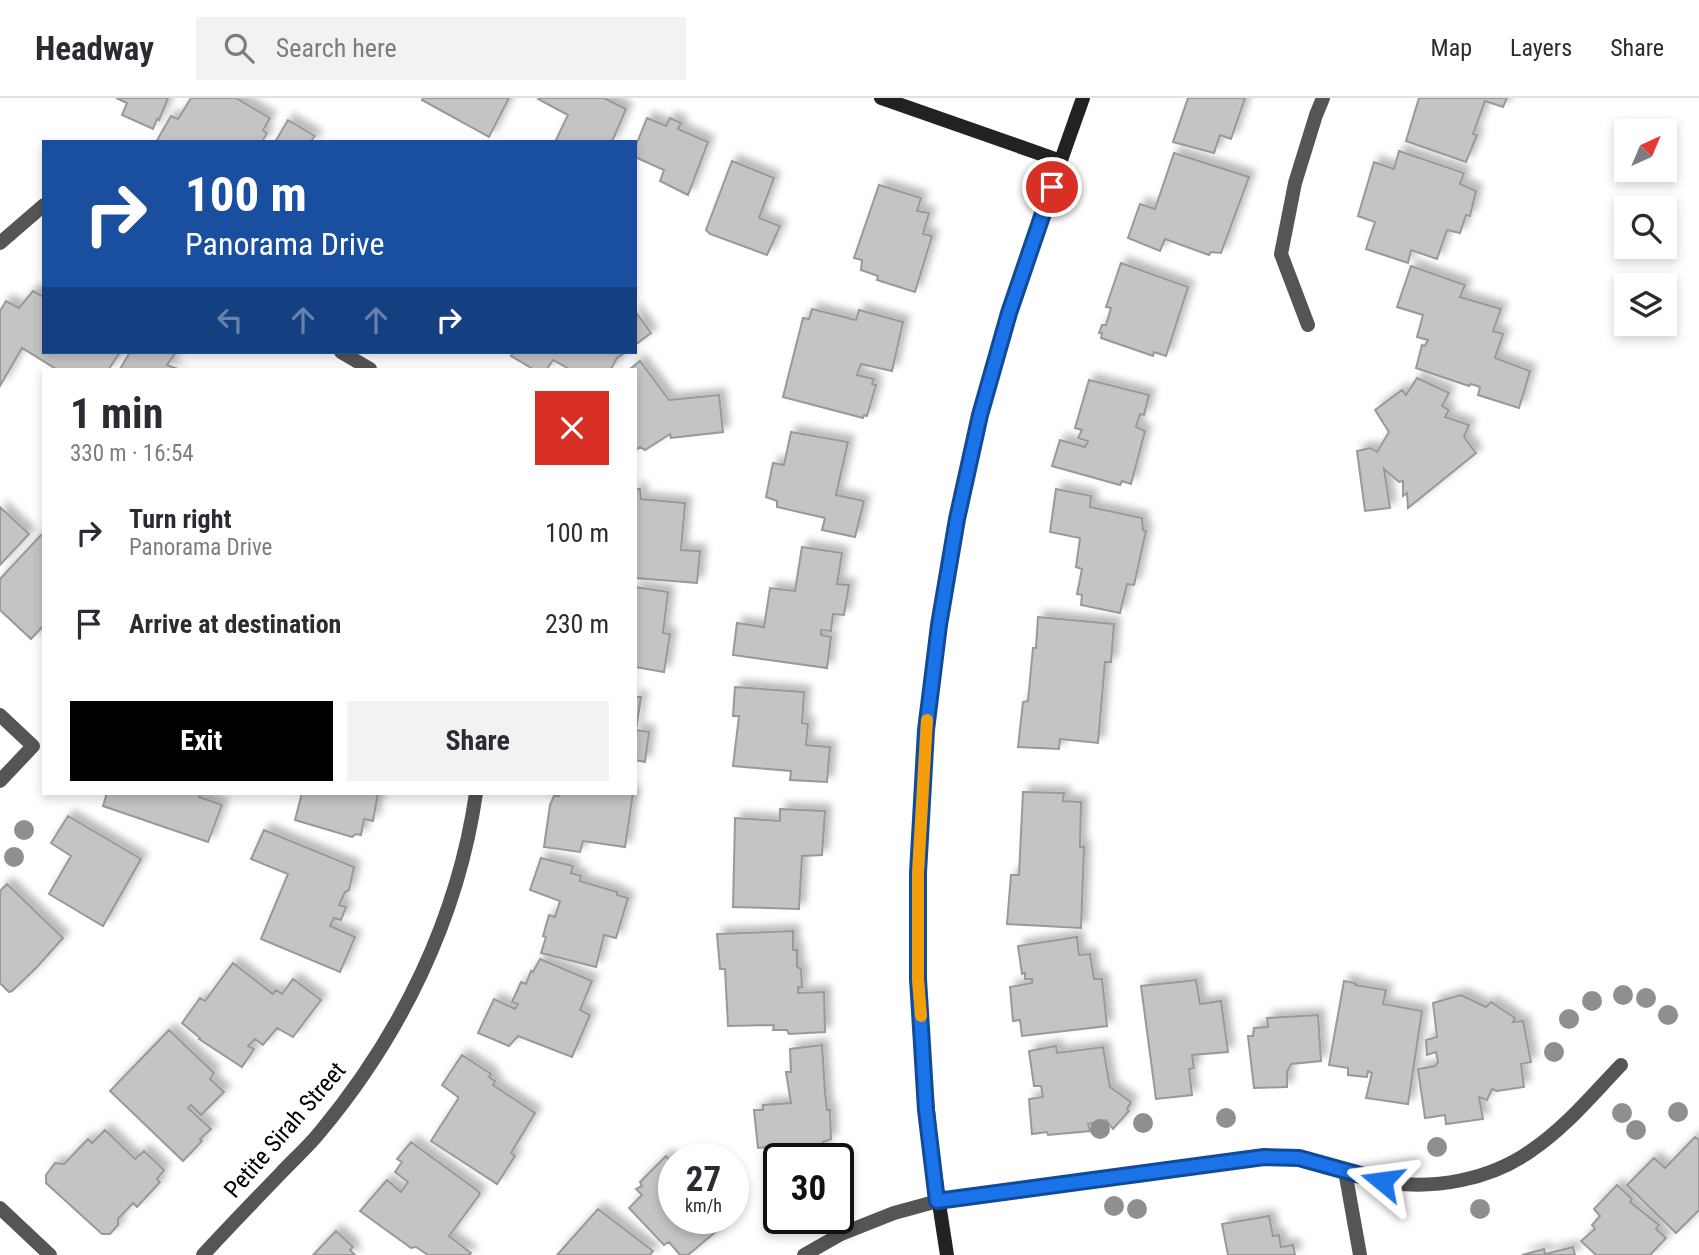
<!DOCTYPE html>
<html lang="en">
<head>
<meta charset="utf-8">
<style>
	:root { --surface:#fff; --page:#f2f2f3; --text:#2b2b33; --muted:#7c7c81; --line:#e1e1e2; --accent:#000 }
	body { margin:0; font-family:"Roboto Condensed",sans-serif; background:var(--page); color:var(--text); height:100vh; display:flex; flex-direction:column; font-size:26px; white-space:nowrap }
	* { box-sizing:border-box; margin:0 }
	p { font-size:23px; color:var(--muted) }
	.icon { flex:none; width:38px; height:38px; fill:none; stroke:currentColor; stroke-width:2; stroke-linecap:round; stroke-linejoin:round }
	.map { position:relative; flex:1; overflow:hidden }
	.drawer { position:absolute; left:42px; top:270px; width:595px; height:427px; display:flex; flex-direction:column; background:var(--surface); border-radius:0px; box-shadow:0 4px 10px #0003 }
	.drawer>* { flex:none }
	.guide { position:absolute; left:42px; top:42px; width:595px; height:214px; border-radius:0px; box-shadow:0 4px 10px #0003; background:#1a4fa0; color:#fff; overflow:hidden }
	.needle { width:46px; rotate:44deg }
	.controls { position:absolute; left:1614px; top:21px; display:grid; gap:14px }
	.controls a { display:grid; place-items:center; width:63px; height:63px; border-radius:0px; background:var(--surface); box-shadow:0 4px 10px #0003; font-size:35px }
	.speed { position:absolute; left:658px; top:1045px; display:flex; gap:14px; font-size:35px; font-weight:700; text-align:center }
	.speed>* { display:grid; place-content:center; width:91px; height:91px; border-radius:50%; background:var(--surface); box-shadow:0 4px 10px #0003; line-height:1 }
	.speed small { font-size:18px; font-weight:400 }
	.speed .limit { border:4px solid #111; border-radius:10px; background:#fff; color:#111 }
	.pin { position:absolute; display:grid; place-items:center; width:60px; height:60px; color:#fff; margin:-30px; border:4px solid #fff; border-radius:50%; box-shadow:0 2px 7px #0007 }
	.me { position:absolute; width:77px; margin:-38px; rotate:286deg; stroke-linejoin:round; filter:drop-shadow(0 0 5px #0008) }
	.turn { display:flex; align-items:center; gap:24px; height:147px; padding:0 28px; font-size:32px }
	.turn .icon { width:91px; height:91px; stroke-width:2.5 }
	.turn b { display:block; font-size:49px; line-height:60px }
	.lanes { display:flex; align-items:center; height:66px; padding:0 28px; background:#0003; justify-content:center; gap:35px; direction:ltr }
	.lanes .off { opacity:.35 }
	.round { display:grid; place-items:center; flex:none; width:74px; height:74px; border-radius:0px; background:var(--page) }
	.summary { display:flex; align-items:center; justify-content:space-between; height:119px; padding:0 28px }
	h1 { font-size:42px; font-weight:700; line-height:52px }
	.button { display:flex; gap:14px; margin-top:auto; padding:14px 28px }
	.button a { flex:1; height:80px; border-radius:0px; background:var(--accent); color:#fff; font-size:28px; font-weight:700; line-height:80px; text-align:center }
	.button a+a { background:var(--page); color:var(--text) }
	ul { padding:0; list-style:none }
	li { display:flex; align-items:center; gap:21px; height:91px; padding:0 28px }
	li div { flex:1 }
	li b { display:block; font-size:26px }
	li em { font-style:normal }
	header { display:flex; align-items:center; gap:42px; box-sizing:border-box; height:98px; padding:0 35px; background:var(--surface); border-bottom:2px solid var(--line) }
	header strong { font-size:33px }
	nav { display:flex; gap:38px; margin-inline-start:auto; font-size:24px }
	.search { width:490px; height:63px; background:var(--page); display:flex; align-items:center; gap:18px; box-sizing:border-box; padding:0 24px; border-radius:0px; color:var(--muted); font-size:26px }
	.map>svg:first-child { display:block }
	.building { fill:#c4c4c4; stroke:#999; stroke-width:2; filter:url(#shadow) }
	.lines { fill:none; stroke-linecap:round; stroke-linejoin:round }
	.street { stroke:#555; stroke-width:14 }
	.secondary { stroke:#222; stroke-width:14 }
	.tree { fill:#8f8f8f }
	.route-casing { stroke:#114b97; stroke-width:18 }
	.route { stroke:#1a73e8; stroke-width:12 }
	.slow { stroke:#f59e0b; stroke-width:12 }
	.labels { text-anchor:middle; stroke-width:7; stroke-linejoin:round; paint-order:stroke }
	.street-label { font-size:24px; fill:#000; stroke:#fff }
</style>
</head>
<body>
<header>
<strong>Headway</strong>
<div class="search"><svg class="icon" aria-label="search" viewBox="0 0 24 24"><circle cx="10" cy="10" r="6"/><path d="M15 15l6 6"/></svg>Search here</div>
<nav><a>Map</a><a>Layers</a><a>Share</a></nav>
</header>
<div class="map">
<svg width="1699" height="1157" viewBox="0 0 1699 1157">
	<defs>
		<filter id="shadow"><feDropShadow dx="6" dy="-6" stdDeviation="3.5" flood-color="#0004"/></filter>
	</defs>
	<rect width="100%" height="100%" fill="#fff"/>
	<path class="building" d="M116,0H168L159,22L157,21L153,31L122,17L127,5Z
		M191,0H236L270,20L263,32L267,35L262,44H156L171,18L178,21Z
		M423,0H509L489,39L422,2Z
		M539,0H604L626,11L612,44H555L568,17L538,1Z
		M1188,0H1245L1231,41L1220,37L1214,55L1173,44Z
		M1419,0H1507L1503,9L1485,3L1473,36L1477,37L1466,64L1406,43Z
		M647,20L666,28L670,20L681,25L678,31L708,44L688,97L660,83L664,72L635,59V50Z
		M288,22L315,38L312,42L316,44H275Z
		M1399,53L1464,75L1460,86L1476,93L1470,118L1466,117L1460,135L1447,132L1437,161L1411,152L1408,165L1366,151L1375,124L1358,118L1374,64L1394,71Z
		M1174,55L1249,79L1221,155L1211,154L1209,157L1165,141L1160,153L1128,140L1140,106L1155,111Z
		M732,63L774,80L759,120L780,128L767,157L710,136L706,132Z
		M879,87L921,100L917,113L929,115L923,136L932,138L915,194L877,182L878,178L861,172L862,162L854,160Z
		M1121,165L1188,189L1166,258L1154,254L1153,258L1101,240L1102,235H1099L1102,227H1106L1111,210L1106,209Z
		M1411,168L1465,187L1460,199L1501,211L1493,233L1503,236L1495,260L1530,273L1519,310L1478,297L1480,289L1471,286L1469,288L1416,270L1422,247L1425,248L1428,242L1417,239L1423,217L1397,209Z
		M33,193L44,199V254H120L109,271H56L22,250L0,288V213L6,203L19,210Z
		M812,211L856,222L859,212L903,224L892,273L861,266L857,277L874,281L872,286L876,287L867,318L864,317L863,320L783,299L803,220L809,221Z
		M635,213L651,235L635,247Z
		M130,254H176L167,267L178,271H120Z
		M514,254H626L617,260L611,271H569L553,262L547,271H533L511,258Z
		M640,263L669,302L719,297L723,334L671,340L670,336L645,352L640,349L635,353V271H630Z
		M1417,280L1449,295L1442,308L1449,312L1445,319L1469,327L1464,339L1476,355L1408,410L1407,395L1403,398V383L1399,384L1384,371L1390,410L1365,413L1357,353L1370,350L1377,354L1389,334L1375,312L1402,292L1406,297Z
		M1089,282L1149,297L1144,317L1140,316L1136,329L1145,333L1131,386L1122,383L1120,387L1052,368L1060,342L1085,349L1088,343L1078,340L1082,332L1075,330Z
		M791,334L848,344L836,397L864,403L855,439L822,432L825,420L777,409V403L766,399L773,365L784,367Z
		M635,391H640L641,401L685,405L681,452L700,453L697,485L635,480Z
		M1056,391L1091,398L1090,409L1142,420L1143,432L1146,433L1134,487L1127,486L1120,515L1081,507L1082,497L1077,496L1082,471L1076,469L1080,440L1050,434Z
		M0,409L29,436L0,467Z
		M41,437L44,439V527L31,541L0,512V481Z
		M802,449L842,455L837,486L849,487L844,517L833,516L831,533L821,532V537L831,539L827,570L733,557L737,525L764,529L770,490L795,493Z
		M635,489L668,494L663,535L670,536L664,574L635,569Z
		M1038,519L1114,526L1111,564H1105L1098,645L1060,641L1059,651L1018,649L1023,604L1028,603L1033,550H1036Z
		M735,589L804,594L802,625L808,626L806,647L830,649L827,684L790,682L791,673L733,668L739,618H733Z
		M635,599H641L636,632L649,634L645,664L635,662Z
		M1023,694L1064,695L1063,703L1081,704L1080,749H1084L1081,830L1007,826L1011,777H1019Z
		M107,695H201L199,699L222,707L208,744L103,708Z
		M302,695H378L373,723L364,721L361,737L356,736L352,739L295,722Z
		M560,695H633L625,749L583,743L580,754L544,749L550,707L554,698H559Z
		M780,711L825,713L822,757L802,758L799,811L733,809L735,720L780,723Z
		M68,718L141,761L103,828L49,796L71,758L51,745Z
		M264,732L354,769L349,792L345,794L339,807L346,809L341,822L334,820L330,828L355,839L340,874L261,841L288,776L251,761Z
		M541,760L573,768L571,775L581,778L580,783L617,794V797L628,800L616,840L604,837L596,869L541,855L546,839L543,838L549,817L555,819L560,803L530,792Z
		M7,786L63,840L37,869L12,893L9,894L0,885V793Z
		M793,833V852H797V869L801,871L802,889H798V895L824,894L825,934L789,936L787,932H773L774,927L728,928L725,871H720L717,836Z
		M1077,839L1079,857L1090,856L1094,881H1102L1107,928L1022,938L1020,922L1013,923L1010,889L1032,885V881H1025V875L1022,876L1018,848Z
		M540,861L592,883L580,912L590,917L572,959L518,938L509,948L478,935L494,901L515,911L518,906L512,904L521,884L526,886L531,873L533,874Z
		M233,865L273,896L276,892L282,896L293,881L321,902L293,939L277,930L263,947L255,941L248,948L254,951L242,969L199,941L200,940L182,925L200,900L205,903Z
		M1196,882L1200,906L1221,903L1228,954L1192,957L1194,970L1189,971L1192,997L1156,1001L1141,888Z
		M1344,883L1355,885V887L1386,892L1383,906L1422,913L1408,1006L1366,1000L1372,975L1368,973L1367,979L1348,977V970L1329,967Z
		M1461,897L1486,909L1491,904L1515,920L1513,924L1523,923L1531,964L1521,966L1524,989L1497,993L1492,991L1487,1002L1479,999L1483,1021L1446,1026L1445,1017L1425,1020L1418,971L1435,968L1438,964L1436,954L1427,957L1426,942L1437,939L1433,905Z
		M1318,917L1321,963L1291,966L1287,974V989L1254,990L1248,938H1253L1254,930L1268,929L1267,920Z
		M169,932L214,975L210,981L224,994L201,1017L191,1007L188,1010L211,1031L200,1041L202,1043L183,1063L110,993Z
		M822,947L825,994L827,1012H830L831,1041L823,1044L824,1060H779V1085H772L768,1049L758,1050L754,1012H763V1007L791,1005L786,974H791L790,951Z
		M1056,948L1057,955L1103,949L1110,989L1131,1004L1127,1011L1129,1013L1113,1031L1106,1022L1088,1026L1090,1033L1048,1037L1047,1034L1032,1036L1029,1001L1043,999L1041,988H1034L1029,953Z
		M462,957L491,976L489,979L495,983L493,987L535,1015L511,1055L515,1058L497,1086L431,1043L458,1001V999L442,987Z
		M105,1032L135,1061L144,1053L164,1072L157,1081L160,1084L137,1109L133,1105L118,1121V1127L110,1136H102L46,1085V1077L55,1065L64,1066L88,1041L92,1045Z
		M1695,1039L1699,1042V1112L1676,1135L1627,1087L1654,1060L1665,1070Z
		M411,1044L478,1093L480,1096L449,1138L471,1155L469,1157H428L416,1149L411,1150L360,1113L387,1082L401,1094L408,1084L395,1074L402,1064L397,1061Z
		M666,1058L674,1066V1120H712L720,1130L688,1157H680L669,1144L664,1147L629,1110L642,1097L636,1091L642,1088L640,1084Z
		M1617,1087L1632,1101L1630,1104L1659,1127L1656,1131L1666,1140L1650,1157H1596L1581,1143L1595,1131L1592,1127L1600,1118L1594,1111Z
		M598,1111L653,1153L650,1157H557Z
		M1269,1118L1273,1138L1279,1137L1281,1149L1293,1147L1295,1157H1228L1222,1126Z
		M336,1133L353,1149L350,1152L355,1157H313Z
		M1573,1149L1575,1157H1522L1544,1151L1545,1156Z"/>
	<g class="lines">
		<path class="street" d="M0,145L44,107
			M1308,227L1281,156L1295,85L1316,17L1323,0
			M341,254L370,271
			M0,617L33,648L0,683
			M1345,1073L1360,1157
			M0,1110L50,1157
			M203,1157C228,1130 254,1103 280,1076C293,1062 308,1049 320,1034C401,937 458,820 476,695
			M804,1157L841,1136L894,1115L938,1103L1264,1059C1276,1059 1289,1059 1301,1061C1329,1067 1356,1079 1384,1084C1434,1092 1490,1082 1532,1052C1566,1029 1593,996 1621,967"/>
		<path class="secondary" d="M881,0L1061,63
			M947,1157C900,879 910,589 981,316C1009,209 1046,104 1083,0"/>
	</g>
	<g class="tree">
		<circle cx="24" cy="732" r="10"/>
		<circle cx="14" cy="759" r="10"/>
		<circle cx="1623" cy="897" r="10"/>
		<circle cx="1646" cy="900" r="10"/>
		<circle cx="1592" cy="903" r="10"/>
		<circle cx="1668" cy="917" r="10"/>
		<circle cx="1569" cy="921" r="10"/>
		<circle cx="1554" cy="954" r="10"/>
		<circle cx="1678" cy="1014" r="10"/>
		<circle cx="1622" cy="1015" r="10"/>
		<circle cx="1226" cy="1020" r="10"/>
		<circle cx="1143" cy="1025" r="10"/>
		<circle cx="1100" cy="1031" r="10"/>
		<circle cx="1636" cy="1032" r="10"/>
		<circle cx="1437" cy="1049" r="10"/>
		<circle cx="1114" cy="1108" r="10"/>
		<circle cx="1137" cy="1111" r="10"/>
		<circle cx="1480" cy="1111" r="10"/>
	</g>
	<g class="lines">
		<defs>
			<path id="route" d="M1052,89L1009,215L980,317L957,421L939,527L926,632L918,775V881L926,1012L937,1103L1264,1059L1299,1060L1382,1083"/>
		</defs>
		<use href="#route" class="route-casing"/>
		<use href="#route" class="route"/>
		<path class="slow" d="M921,918L918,881V775L927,622"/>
	</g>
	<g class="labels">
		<g class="street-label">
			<text transform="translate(285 1032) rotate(-49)" y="8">Petite Sirah Street</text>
		</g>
	</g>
</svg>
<div class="controls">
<a><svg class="needle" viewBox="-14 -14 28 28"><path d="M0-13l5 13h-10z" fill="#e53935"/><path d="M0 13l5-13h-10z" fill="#7c7c81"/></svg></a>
<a><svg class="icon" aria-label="search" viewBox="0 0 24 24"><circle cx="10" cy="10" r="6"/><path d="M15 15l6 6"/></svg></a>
<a><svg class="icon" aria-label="layers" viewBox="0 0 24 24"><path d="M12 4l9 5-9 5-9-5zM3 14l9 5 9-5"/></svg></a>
</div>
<div class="speed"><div>27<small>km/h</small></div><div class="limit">30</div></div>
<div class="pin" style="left:1052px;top:89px;background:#d93025"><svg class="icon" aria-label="arrive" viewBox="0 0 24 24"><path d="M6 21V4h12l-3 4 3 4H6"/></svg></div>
<svg class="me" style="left:1382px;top:1083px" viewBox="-20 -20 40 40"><path d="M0-17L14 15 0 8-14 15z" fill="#1a73e8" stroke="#fff" stroke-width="4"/></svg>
<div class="guide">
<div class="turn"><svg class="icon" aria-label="right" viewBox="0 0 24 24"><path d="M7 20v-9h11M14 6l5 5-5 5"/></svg><div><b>100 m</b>Panorama Drive</div></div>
<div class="lanes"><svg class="icon off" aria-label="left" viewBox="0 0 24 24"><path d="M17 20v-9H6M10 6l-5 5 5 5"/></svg><svg class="icon off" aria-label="ahead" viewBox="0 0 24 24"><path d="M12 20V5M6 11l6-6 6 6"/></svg><svg class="icon off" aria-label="ahead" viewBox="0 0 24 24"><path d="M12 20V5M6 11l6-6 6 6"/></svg><svg class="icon" aria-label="right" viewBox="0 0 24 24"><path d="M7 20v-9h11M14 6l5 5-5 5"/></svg></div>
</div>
<section class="drawer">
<div class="summary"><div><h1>1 min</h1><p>330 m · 16:54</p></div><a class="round" style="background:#d93025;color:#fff"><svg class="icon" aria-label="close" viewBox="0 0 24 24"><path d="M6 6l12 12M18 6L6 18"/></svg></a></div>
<ul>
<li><svg class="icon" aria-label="right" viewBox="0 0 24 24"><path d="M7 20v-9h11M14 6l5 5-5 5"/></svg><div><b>Turn right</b><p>Panorama Drive</p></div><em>100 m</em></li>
<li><svg class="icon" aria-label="arrive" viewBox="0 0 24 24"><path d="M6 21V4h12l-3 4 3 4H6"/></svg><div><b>Arrive at destination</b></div><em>230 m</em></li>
</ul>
<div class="button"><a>Exit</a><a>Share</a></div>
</section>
</div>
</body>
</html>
